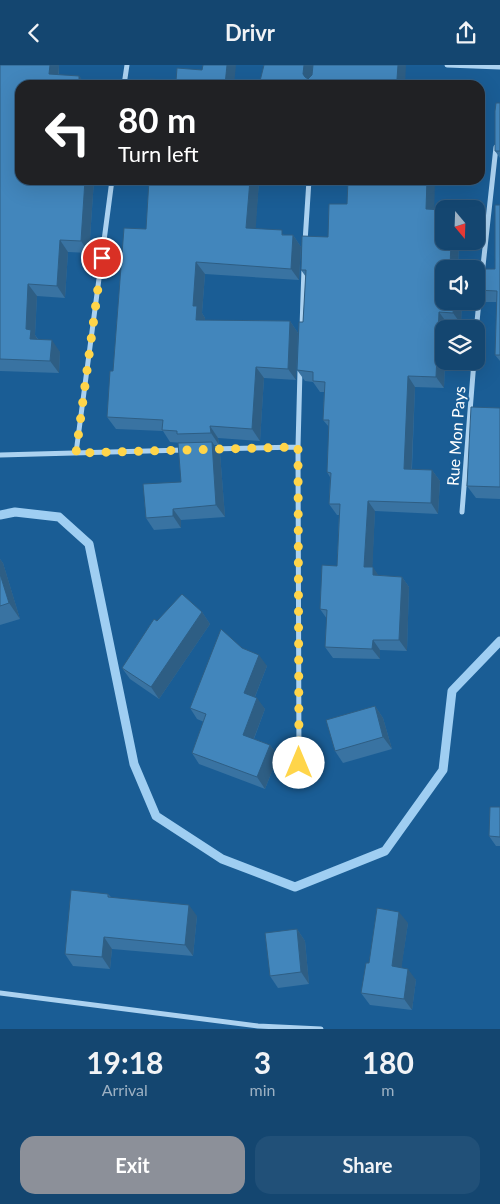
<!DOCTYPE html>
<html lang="en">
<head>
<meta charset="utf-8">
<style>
	:root { --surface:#144670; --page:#215078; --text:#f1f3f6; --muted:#9db1c3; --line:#335e83; --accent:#8c9099 }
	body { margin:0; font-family:Lato,sans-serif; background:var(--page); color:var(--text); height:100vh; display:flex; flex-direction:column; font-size:19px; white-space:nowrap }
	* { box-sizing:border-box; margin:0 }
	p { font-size:16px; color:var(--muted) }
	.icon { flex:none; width:28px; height:28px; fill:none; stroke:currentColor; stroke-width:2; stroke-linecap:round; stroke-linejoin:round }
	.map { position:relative; height:964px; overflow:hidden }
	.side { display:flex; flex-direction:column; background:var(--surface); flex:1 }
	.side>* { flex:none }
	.hud { position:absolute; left:15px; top:15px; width:470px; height:105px; border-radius:15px; box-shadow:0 5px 20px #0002,0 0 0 1px var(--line); background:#202124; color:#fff; overflow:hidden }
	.needle { width:32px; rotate:161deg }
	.controls { position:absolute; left:435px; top:135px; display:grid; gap:10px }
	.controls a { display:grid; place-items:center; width:50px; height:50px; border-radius:10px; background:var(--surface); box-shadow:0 5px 20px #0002,0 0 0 1px var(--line); font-size:25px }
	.pin { position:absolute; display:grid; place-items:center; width:42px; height:42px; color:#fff; margin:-21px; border:2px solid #fff; border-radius:50%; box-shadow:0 1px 5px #0007 }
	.me { position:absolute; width:55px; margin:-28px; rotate:0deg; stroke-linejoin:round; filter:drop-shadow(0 0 4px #0008) }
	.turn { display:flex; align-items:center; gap:18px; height:105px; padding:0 20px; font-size:22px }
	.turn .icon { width:65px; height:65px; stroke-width:2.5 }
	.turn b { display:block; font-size:35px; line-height:42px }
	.eta { display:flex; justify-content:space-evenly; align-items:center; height:85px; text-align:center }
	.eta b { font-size:30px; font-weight:700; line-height:35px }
	.cta { display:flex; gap:10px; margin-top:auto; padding:10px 20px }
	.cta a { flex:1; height:58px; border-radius:15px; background:var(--accent); color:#fff; font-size:20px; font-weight:700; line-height:58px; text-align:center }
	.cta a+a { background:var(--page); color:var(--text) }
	header { display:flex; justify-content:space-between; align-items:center; height:65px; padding:0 20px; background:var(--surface); font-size:22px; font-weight:700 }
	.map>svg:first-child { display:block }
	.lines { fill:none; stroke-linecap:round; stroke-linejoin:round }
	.stream { stroke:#9fcef2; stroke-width:9 }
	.street { stroke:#acd2f0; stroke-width:5 }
	.wall { fill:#3973a2 }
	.shaded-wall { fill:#2e5e84 }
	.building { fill:#4286bc; stroke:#2e5e84 }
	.route { stroke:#ffd54a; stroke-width:9; stroke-dasharray:0 16.2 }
	.labels { text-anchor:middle; stroke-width:4; stroke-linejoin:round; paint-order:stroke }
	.street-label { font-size:16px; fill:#fff; stroke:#1a5d95 }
</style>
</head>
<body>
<header><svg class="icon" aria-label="back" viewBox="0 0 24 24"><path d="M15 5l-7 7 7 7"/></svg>Drivr<svg class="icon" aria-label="share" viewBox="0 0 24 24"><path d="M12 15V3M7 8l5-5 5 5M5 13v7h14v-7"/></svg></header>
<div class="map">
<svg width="500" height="964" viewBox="0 0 500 964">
	<rect width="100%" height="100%" fill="#1a5d95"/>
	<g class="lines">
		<path class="stream" d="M0,450L15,447L59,452L89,479L134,699L156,751L222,794L295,822L385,786L443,705L452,626L500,576"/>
		<path class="street" d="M447,0L500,2
			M124,20L127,0
			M305,177L309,115
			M482,210L496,82
			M302,262L304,203
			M476,267L480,226
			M210,384L298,382
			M76,388L112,115
			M0,390L184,385
			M462,447L474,296
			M299,698L298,382L300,305
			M0,928L258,961L321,964"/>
	</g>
	<path class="wall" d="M0,0H59V10L79,11L86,20H20L94,115L89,188L68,187L65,233L37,231L35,270L38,274L60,287L59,308L0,306V308Z
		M500,38V93L495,86Z
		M259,117L255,163L285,170H293L301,182L299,215L205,209L202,248L205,253V255L290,256L298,268L296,315L264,313L260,376L218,373L219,380H214L220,388L225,452L181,455V463L154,465L146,453L181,417L183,378L170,377L163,366L116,364L107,352L113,306L146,164Z
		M347,139L434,145L444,176H459L458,204L444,236H462L461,259L447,258V264H444V296H445L444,323L415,322L412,404L432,405L440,416L438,449L375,446L372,502L378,510L402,512L409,522L407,586L380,585V594L333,593L325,582L327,554L320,544L337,501L339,450H337L329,439L330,412L327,407L329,362L323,355L324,327H320L313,317L305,316L297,305L303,257L306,212L301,205L328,172Z
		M500,140V296L495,290L497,237H484L476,226V215L477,216L495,204Z
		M500,343V434L476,433L467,421Z
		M0,494L3,498L20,554L0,560Z
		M202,547L210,559L159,634L130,614L122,603L157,556Z
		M242,583L267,601L255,632L265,644L254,674L270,680L278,691L265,724L199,699L192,688L204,657L197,654L190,643Z
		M375,641L383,653L392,684L343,698L335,686Z
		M500,742V781H496L489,771Z
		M108,829L111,832L197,851L193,891L112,884L110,904L73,901L65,889Z
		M408,858L401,903L416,915L412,945L370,940L361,928L369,898Z
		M297,864L305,876L309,919L278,923L270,911Z"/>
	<path class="shaded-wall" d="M50,0H59L58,20L49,9Z
		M227,0H236L234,20H225Z
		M304,0H313L311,20L305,12L303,9Z
		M398,0H406L405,20L397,14Z
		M79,11L86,20H79Z
		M85,115H94L89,188L81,176Z
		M250,115H257L259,117L255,174L246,163Z
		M427,115H435L434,155L426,144Z
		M293,170L301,182L299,215L291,204Z
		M60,175L68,187L65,233L57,221Z
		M451,176H459L458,204H450Z
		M196,197L205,209L202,248L205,253L204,266L196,255L193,241Z
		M28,219L37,231L35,270L39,277L30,274L26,264Z
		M454,236H462L461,259L453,248Z
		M439,247L447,258V264H444V296H445L444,323L436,312Z
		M290,256L298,268L296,315L288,304Z
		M52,275L60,287L59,308L50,296Z
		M256,302L264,313L260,376L252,364Z
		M408,311L415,322L411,415L404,404Z
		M210,361L218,373L219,380L211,368Z
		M212,377L220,388L225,452L216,440Z
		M432,405L440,416L438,449L431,438Z
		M368,436L375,446L372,513L364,502Z
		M173,444L181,455V463L173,451Z
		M0,494L3,498L20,554L9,538L0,509Z
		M373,502L380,513L373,510Z
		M402,512L409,522L407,586L399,575Z
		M202,547L210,559L159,634L151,622Z
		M373,575L380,585V594L372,584Z
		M259,590L267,601L252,639L244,628Z
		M257,633L265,644L251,681L243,670Z
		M375,641L383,653L392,684L383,672Z
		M270,680L278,691L265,724L257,712Z
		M189,840L197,851L193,891L185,880Z
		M399,847L408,858L400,913L392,901Z
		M297,864L305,876L309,919L301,907Z
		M104,872L112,884L110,904L102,892Z
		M408,904L416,915L412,945L404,934Z"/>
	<path class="building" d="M0,0H50L49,9L79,11V20H20V115H85L81,176L60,175L57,221L28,219L26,264L31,265L30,274L52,275L50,296L0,294Z
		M203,0H227L225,20H149L150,14L176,16L177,3L202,5Z
		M264,0H304L303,9L305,12L308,14L312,10L313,0H398L397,14L432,17V20H259Z
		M496,38H500V86H495V46Z
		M149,115H250L246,163L282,165V170H293L291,204L196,197L193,241H197L196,255L290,256L288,304L256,302L252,364L210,361L211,368L177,369V366L162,365L163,355L107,352L110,306H113L124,163L146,164Z
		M348,115H427L426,144L444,145V176H451L450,204H444V236H454L453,248L439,247L436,312L408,311L404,404L432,405L431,438L368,436L364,502H373V510L402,512L399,575H373L372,584L325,582L327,545L320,544L322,500L337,501L340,439H329L331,408L327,407L329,355H323L325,317L313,316V307L297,305L299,257H303L306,205H301L302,171L328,172L329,139H347Z
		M495,140H500V290H495L497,226L476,225L478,204H495Z
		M471,342L500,343V422L467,421Z
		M212,377L216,440L173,444V451L146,453L143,419L181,417L178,378Z
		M0,509L9,538L0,541Z
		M182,529L202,547L151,622L122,603L154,554L157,556Z
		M221,564L242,583L259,590L244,628L257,633L243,670L270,680L257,712L192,688L206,649L190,643Z
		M375,641L383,672L335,686L326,655Z
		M490,742H500V772L489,771Z
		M71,825L108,829V832L189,840L185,880L104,872L102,892L65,889Z
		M377,843L399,847L392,901L408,904L404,934L361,928L366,898H369Z
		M297,864L301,907L270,911L265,868Z"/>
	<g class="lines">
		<path class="route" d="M102,193L76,388L298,382L299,698"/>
	</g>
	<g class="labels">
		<g class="street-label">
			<text transform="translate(456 371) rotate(-86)" y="6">Rue Mon Pays</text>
		</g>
	</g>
</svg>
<div class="controls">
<a><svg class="needle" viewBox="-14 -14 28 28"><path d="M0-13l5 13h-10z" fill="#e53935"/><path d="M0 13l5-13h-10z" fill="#9db1c3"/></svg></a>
<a><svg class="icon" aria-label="sound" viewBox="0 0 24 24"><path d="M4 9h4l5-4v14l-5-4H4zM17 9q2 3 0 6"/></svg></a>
<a><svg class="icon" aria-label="layers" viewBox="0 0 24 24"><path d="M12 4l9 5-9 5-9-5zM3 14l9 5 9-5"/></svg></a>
</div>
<div class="pin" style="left:102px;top:193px;background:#d93025"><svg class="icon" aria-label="arrive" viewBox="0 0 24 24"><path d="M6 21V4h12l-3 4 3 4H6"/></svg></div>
<svg class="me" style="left:299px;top:698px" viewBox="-20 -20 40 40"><circle r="19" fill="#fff"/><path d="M0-13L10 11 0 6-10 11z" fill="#ffd54a"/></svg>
<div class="hud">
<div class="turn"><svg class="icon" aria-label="left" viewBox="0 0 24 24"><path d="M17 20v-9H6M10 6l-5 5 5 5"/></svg><div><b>80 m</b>Turn left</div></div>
</div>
</div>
<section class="side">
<div class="eta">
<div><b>19:18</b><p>Arrival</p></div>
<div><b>3</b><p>min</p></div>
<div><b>180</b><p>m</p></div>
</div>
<div class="cta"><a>Exit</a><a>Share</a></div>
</section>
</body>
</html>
